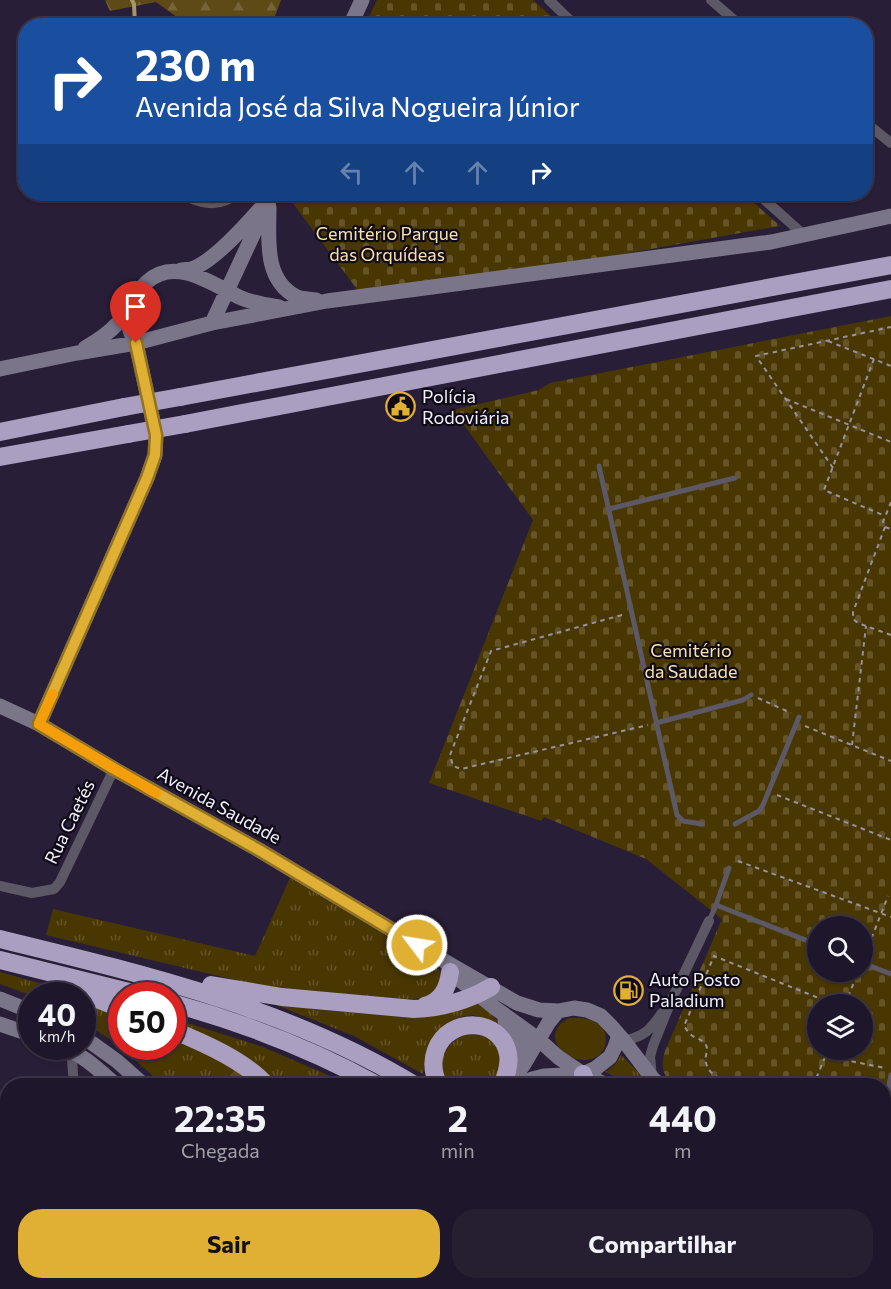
<!DOCTYPE html>
<html lang="pt">
<head>
<meta charset="utf-8">
<style>
	:root { --surface:#1e162a; --page:#261f32; --text:#f1f3f6; --muted:#a19fa8; --line:#3c3547; --accent:#dfb034 }
	body { margin:0; font-family:Commissioner,sans-serif; background:var(--page); color:var(--text); height:100vh; display:flex; flex-direction:column; font-size:22px; white-space:nowrap }
	* { box-sizing:border-box; margin:0 }
	p { font-size:20px; color:var(--muted) }
	.icon { flex:none; width:33px; height:33px; fill:none; stroke:currentColor; stroke-width:2; stroke-linecap:round; stroke-linejoin:round }
	.map { position:relative; flex:1; overflow:hidden }
	.sheet { position:absolute; left:0px; top:1078px; width:891px; height:212px; display:flex; flex-direction:column; background:var(--surface); border-radius:24px 24px 0 0; box-shadow:0 2px 4px #0004,0 0 0 2px var(--line) }
	.sheet>* { flex:none }
	.guide { position:absolute; left:18px; top:18px; width:855px; height:183px; border-radius:24px; box-shadow:0 2px 4px #0004,0 0 0 2px var(--line); background:#1a4fa0; color:#fff; overflow:hidden }
	.buttons { position:absolute; left:807px; top:916px; display:grid; gap:12px }
	.buttons a { display:grid; place-items:center; width:66px; height:66px; border-radius:50%; background:var(--surface); box-shadow:0 2px 4px #0004,0 0 0 2px var(--line); font-size:30px }
	.speed { position:absolute; left:18px; top:982px; display:flex; gap:12px; font-size:30px; font-weight:700; text-align:center }
	.speed>* { display:grid; place-content:center; width:78px; height:78px; border-radius:50%; background:var(--surface); box-shadow:0 2px 4px #0004,0 0 0 2px var(--line); line-height:1 }
	.speed small { font-size:15px; font-weight:400 }
	.speed .limit { border:9px solid #d22; background:#fff; color:#111 }
	.pin { position:absolute; display:grid; place-items:center; width:51px; height:51px; color:#fff; margin:-62px -26px; border-radius:50% 50% 50% 0; rotate:-45deg; box-shadow:0 0 6px #0007 }
	.pin .icon { rotate:45deg }
	.me { position:absolute; width:66px; margin:-33px; rotate:301deg; stroke-linejoin:round; filter:drop-shadow(0 0 4px #0008) }
	.turn { display:flex; align-items:center; gap:21px; height:126px; padding:0 18px; font-size:27px }
	.turn .icon { width:78px; height:78px; stroke-width:2.5 }
	.turn b { display:block; font-size:42px; line-height:51px }
	.lanes { display:flex; align-items:center; height:57px; padding:0 18px; background:#0003; justify-content:center; gap:30px; direction:ltr }
	.lanes .off { opacity:.35 }
	.eta { display:flex; justify-content:space-evenly; align-items:center; height:102px; text-align:center }
	.eta b { font-size:36px; font-weight:700; line-height:42px }
	.cta { display:flex; gap:12px; margin-top:auto; padding:12px 18px }
	.cta a { flex:1; height:69px; border-radius:24px; background:var(--accent); color:#111; font-size:24px; font-weight:700; line-height:69px; text-align:center }
	.cta a+a { background:var(--page); color:var(--text) }
	.map>svg:first-child { display:block }
	.grass { fill:url(#grass-tufts) }
	.forest { fill:url(#forest-firs) }
	.cemetery { fill:url(#cemetery-stones); fill-rule:evenodd }
	.park { fill:#493702 }
	.lines { fill:none; stroke-linecap:round; stroke-linejoin:round }
	.stream { stroke:#a9956a; stroke-width:4 }
	.path { stroke:#9891a4; stroke-width:2; stroke-dasharray:4.5 4.5; stroke-linecap:butt }
	.lane { stroke:#5c5865; stroke-width:5 }
	.street { stroke:#5c5865; stroke-width:10 }
	.secondary { stroke:#7b758a; stroke-width:15 }
	.highway { stroke:#aa9fc0; stroke-width:18 }
	.highway-bridge { stroke:#aa9fc0; stroke-width:18 }
	.route-casing { stroke:#917222; stroke-width:15 }
	.route { stroke:#dfb034; stroke-width:10 }
	.slow { stroke:#f59e0b; stroke-width:10 }
	.labels { text-anchor:middle; stroke-width:4.5; stroke-linejoin:round; paint-order:stroke }
	.park-label { font-size:18px; fill:#fae2ad; stroke:#0f0b16 }
	.poi-label { font-size:18px; fill:#f4f0fe; stroke:#0f0b16; text-anchor:start }
	.street-label { font-size:18px; fill:#f4f0fe; stroke:#0f0b16 }
</style>
</head>
<body>
<div class="map">
<svg width="891" height="1289" viewBox="0 0 891 1289">
	<defs>
		<pattern id="grass-tufts" width="24" height="20" patternUnits="userSpaceOnUse" patternTransform="scale(1.5)"><rect width="24" height="20" fill="#493702"/><path d="M3 7l-1-3M5 7V3M7 7l1-3M15 17l-1-3M17 17v-4M19 17l1-3" fill="none" stroke="#645428"/></pattern>
		<pattern id="forest-firs" width="22" height="20" patternUnits="userSpaceOnUse" patternTransform="scale(1.5)"><rect width="22" height="20" fill="#5e4a16"/><path d="M5 1l3.5 6h-7zM16 11l3.5 6h-7z" fill="#766439"/></pattern>
		<pattern id="cemetery-stones" width="16" height="16" patternUnits="userSpaceOnUse" patternTransform="scale(1.5)"><rect width="16" height="16" fill="#493702"/><path d="M2 7V4a2 2 0 0 1 4 0v3zM10 15v-3a2 2 0 0 1 4 0v3z" fill="#645428"/></pattern>
	</defs>
	<rect width="100%" height="100%" fill="#281e38"/>
	<path class="grass" d="M290,878L433,963L438,968L441,974V981L433,995L424,998L412,999L368,997L278,988L248,983L46,935L53,909L255,956Z
		M0,972L39,983L75,996H33L0,984Z
		M82,999L121,1015L122,1047H172L173,1036L236,1068L222,1086H164L122,1048L83,1021Z
		M266,1001L305,1006L312,1009L414,1018C437,1016 458,1010 480,1003L506,1030L494,1021L473,1015L460,1017L450,1022L427,1053L423,1074L354,1036Z
		M172,1018L263,1047L353,1086H277L270,1079L173,1023Z
		M467,1034L486,1036L494,1042L501,1051V1071L490,1086H449C434,1065 444,1043 467,1034Z
		M621,1055L652,1086H635L605,1072C613,1067 617,1063 621,1055Z
		M285,1282L383,1283L385,1289H282Z
		M426,1283H577L575,1289H432Z"/>
	<path class="forest" d="M105,0H281L275,16L273,25H188L156,2L110,11Z
		M236,1068L259,1086H222Z"/>
	<path class="cemetery" d="M377,0H533L561,25H365Z
		M291,194H744L780,226L365,300L289,198Z
		M891,316V1130L884,1128V1086H680C662,1079 660,1067 665,1051L722,919L646,859L544,817L541,821L429,783L533,520L453,410L539,390L550,383ZM818,927H862V972H818ZM818,1005H862V1050H818Z"/>
	<path class="park" d="M569,1018C584,1017 606,1020 606,1039C606,1045 604,1051 599,1055C578,1073 532,1038 569,1018Z
		M242,1283L244,1289H92V1283Z"/>
	<g class="lines">
		<path class="stream" d="M132,0L134,4L135,26"/>
		<path class="path" d="M828,341L891,366
			M874,359L824,490L885,516
			M786,399L891,442
			M833,468L756,356L891,327
			M891,502L883,522L885,527L891,529
			M885,527L853,612V619L858,623L891,635
			M622,615L491,651L450,755L453,766L461,769L648,725
			M758,698L791,713
			M805,726L891,761
			M852,745L866,626
			M777,795L891,840
			M738,861L891,917
			M865,955L888,896
			M845,1005L858,972
			M825,1056L885,1068
			M755,1086C738,1082 711,1083 706,1063C704,1056 709,1051 706,1045C702,1038 695,1039 690,1034C688,1032 686,1029 684,1026L714,956L836,1005
			M813,1086L828,1050"/>
		<path class="lane" d="M176,194C191,202 209,210 226,203C232,200 238,197 243,194
			M599,466L677,815L683,821L702,824
			M609,509L735,478
			M656,723L743,700L751,695
			M735,824L759,811L763,805L799,717
			M729,868L716,905L818,945
			M709,921L716,905
			M862,963L891,974
			M884,1111L891,1075
			M884,1194L891,1165
			M831,1289L835,1282"/>
		<path class="street" d="M549,0L576,26
			M711,0L741,26
			M866,123L891,143
			M758,194L804,235
			M0,886L32,893L54,889L60,882L114,769
			M624,1041C645,1036 650,1030 662,1013
			M71,1047L74,1086
			M652,1076L650,1057L653,1046L671,1001L709,921
			M82,1282V1289"/>
		<path class="secondary" d="M350,26L362,0
			M269,207C269,238 263,280 297,297C302,299 310,299 316,300
			M181,270C182,270 190,269 191,269C212,263 245,226 260,209
			M212,323L272,194
			M85,348C97,341 109,333 118,323C130,310 133,295 147,282C175,256 212,284 239,297C252,303 266,305 279,307
			M0,369L77,353L136,343L212,323L327,301L771,242L891,216
			M0,706L39,724L114,769L259,850L451,965L517,1003L539,1010L558,1011L574,1008L587,1010L601,1016L610,1025L624,1041L653,1079L661,1086
			M39,724L147,478L155,455L156,435L136,343C127,328 128,322 130,306
			M451,973L495,1008L538,1039L558,1057L583,1074L609,1086
			M0,999L32,1012
			M505,1021L522,1045L524,1064
			M0,1024L32,1035
			M82,1036L117,1061L145,1086
			M61,1047C82,1053 101,1072 117,1086
			M508,1086L524,1064L549,1022L558,1011
			M520,1086L532,1079L544,1076L583,1074L596,1068L610,1057L615,1047L619,1035
			M884,1142L891,1144
			M884,1160L891,1162
			M251,1282L254,1289
			M397,1282L399,1289
			M267,1289L270,1282"/>
		<path class="highway" d="M180,397L891,265
			M185,424L891,289
			M0,432L124,407
			M0,457L128,434
			M0,939C144,974 288,1008 416,1086
			M0,960L145,996
			M211,985L282,997L414,1009C441,1008 467,1001 491,987
			M64,986L122,1009
			M172,1003C244,1023 314,1050 379,1086
			M425,1006C442,1001 448,988 450,972
			M172,1030C202,1042 246,1061 267,1086
			M583,1074L587,1086
			M439,1086C433,1074 431,1063 436,1050C449,1016 501,1017 508,1054C510,1065 506,1076 502,1086
			M417,1282L421,1289
			M582,1282L583,1289
			M627,1282L634,1289
			M651,1282L656,1289"/>
		<path class="highway-bridge" d="M124,407L180,397
			M128,434L185,424"/>
	</g>
	<g class="lines">
		<defs>
			<path id="route" d="M136,343L156,435L155,455L147,478L39,724L114,769L259,850L417,945"/>
		</defs>
		<use href="#route" class="route-casing"/>
		<use href="#route" class="route"/>
		<path class="slow" d="M53,694L39,724L156,793"/>
	</g>
	<defs>
		<symbol id="civic-ring" viewBox="-11 -11 22 22"><circle r="9.5" fill="#0f0b16" stroke="#dfb034" stroke-width="1.5"/><path d="M-.6-6.5H3V-4.5H.6V-3L4-1V1h2V6H-6V1h2V-1L-.6-3ZM-1.2 2.5V6h2.4V2.5Z" fill="#dfb034"/></symbol>
		<symbol id="fuel-ring" viewBox="-11 -11 22 22"><circle r="9.5" fill="#0f0b16" stroke="#dfb034" stroke-width="1.5"/><path d="M-5.5-6h7V0h2V4h1.3V-2.5L3-4.5l.8-.8L6-3V5H2.5V1h-1V6h-7ZM-4.2-4.7v3.2H.2V-4.7Z" fill="#dfb034"/></symbol>
	</defs>
	<g fill-rule="evenodd">
		<use href="#civic-ring" x="384" y="390" width="33" height="33"/>
		<use href="#fuel-ring" x="612" y="974" width="33" height="33"/>
	</g>
	<g class="labels">
		<g class="park-label">
			<text x="387" y="240">Cemitério Parque<tspan x="387" dy="21">das Orquídeas</tspan></text>
			<text x="691" y="657">Cemitério<tspan x="691" dy="21">da Saudade</tspan></text>
		</g>
		<g class="poi-label">
			<text x="422" y="403">Polícia<tspan x="422" dy="21">Rodoviária</tspan></text>
			<text x="649" y="986">Auto Posto<tspan x="649" dy="21">Paladium</tspan></text>
		</g>
		<g class="street-label">
			<text transform="translate(219 806) rotate(29)" y="6">Avenida Saudade</text>
			<text transform="translate(70 822) rotate(-64)" y="6">Rua Caetés</text>
		</g>
	</g>
</svg>
<div class="buttons">
<a><svg class="icon" aria-label="search" viewBox="0 0 24 24"><circle cx="10" cy="10" r="6"/><path d="M15 15l6 6"/></svg></a>
<a><svg class="icon" aria-label="layers" viewBox="0 0 24 24"><path d="M12 4l9 5-9 5-9-5zM3 14l9 5 9-5"/></svg></a>
</div>
<div class="speed"><div>40<small>km/h</small></div><div class="limit">50</div></div>
<div class="pin" style="left:136px;top:343px;background:#d93025"><svg class="icon" aria-label="arrive" viewBox="0 0 24 24"><path d="M6 21V4h12l-3 4 3 4H6"/></svg></div>
<svg class="me" style="left:417px;top:945px" viewBox="-20 -20 40 40"><circle r="17" fill="#dfb034" stroke="#fff" stroke-width="3"/><path d="M0-11L8 9 0 5-8 9z" fill="#fff"/></svg>
<div class="guide">
<div class="turn"><svg class="icon" aria-label="right" viewBox="0 0 24 24"><path d="M7 20v-9h11M14 6l5 5-5 5"/></svg><div><b>230 m</b>Avenida José da Silva Nogueira Júnior</div></div>
<div class="lanes"><svg class="icon off" aria-label="left" viewBox="0 0 24 24"><path d="M17 20v-9H6M10 6l-5 5 5 5"/></svg><svg class="icon off" aria-label="ahead" viewBox="0 0 24 24"><path d="M12 20V5M6 11l6-6 6 6"/></svg><svg class="icon off" aria-label="ahead" viewBox="0 0 24 24"><path d="M12 20V5M6 11l6-6 6 6"/></svg><svg class="icon" aria-label="right" viewBox="0 0 24 24"><path d="M7 20v-9h11M14 6l5 5-5 5"/></svg></div>
</div>
<section class="sheet">
<div class="eta">
<div><b>22:35</b><p>Chegada</p></div>
<div><b>2</b><p>min</p></div>
<div><b>440</b><p>m</p></div>
</div>
<div class="cta"><a>Sair</a><a>Compartilhar</a></div>
</section>
</div>
</body>
</html>
